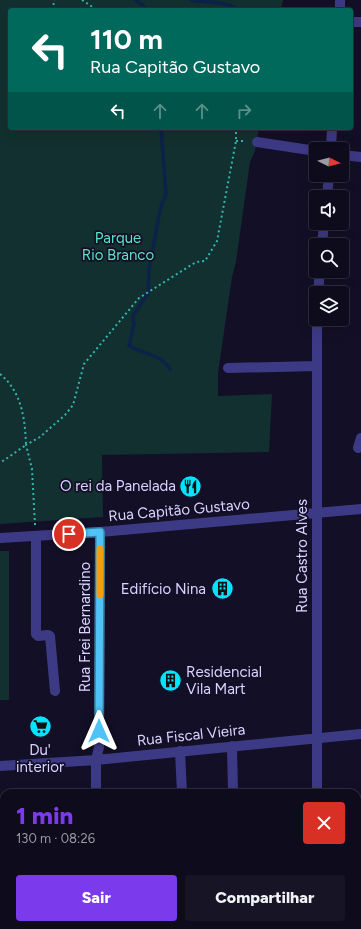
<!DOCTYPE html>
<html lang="pt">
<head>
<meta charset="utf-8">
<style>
	:root { --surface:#0e0b1c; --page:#171425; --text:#f1f3f6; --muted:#9b9ba3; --line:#2e2b3b; --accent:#7c3aed }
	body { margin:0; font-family:Figtree,sans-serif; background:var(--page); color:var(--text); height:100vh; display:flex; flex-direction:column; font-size:15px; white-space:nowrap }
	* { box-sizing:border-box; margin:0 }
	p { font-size:13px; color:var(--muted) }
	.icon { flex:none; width:22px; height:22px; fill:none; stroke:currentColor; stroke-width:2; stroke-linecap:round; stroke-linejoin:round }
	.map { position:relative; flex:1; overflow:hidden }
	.panel { position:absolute; left:0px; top:789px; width:361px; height:140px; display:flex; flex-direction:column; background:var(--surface); border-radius:12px 12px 0 0; box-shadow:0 4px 16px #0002,0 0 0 1px var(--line) }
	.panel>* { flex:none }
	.top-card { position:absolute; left:8px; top:8px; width:345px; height:122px; border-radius:4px; box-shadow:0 4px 16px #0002,0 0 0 1px var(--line); background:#00695c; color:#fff; overflow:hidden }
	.needle { width:26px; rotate:96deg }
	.controls { position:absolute; left:309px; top:142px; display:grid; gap:8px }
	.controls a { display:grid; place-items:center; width:40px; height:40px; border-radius:4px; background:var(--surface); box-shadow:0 4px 16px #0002,0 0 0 1px var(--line); font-size:20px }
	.pin { position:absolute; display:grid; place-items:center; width:34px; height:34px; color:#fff; margin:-17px; border:2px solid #fff; border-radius:50%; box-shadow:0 1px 4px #0007 }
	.me { position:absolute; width:44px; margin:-22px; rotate:0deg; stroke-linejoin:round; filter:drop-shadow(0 0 3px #0008) }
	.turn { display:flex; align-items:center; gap:14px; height:84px; padding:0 16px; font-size:18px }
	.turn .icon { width:52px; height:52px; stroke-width:2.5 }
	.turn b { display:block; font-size:28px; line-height:34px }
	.lanes { display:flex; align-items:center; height:38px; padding:0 16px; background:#0003; justify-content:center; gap:20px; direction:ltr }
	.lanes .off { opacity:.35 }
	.round { display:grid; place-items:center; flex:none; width:42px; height:42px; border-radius:4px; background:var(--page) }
	.overview { display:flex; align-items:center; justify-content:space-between; height:68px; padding:0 16px }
	h1 { font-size:24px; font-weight:800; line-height:30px; color:var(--accent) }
	.cta { display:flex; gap:8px; margin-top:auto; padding:8px 16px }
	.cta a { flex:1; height:46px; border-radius:4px; background:var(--accent); color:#fff; font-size:16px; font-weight:800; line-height:46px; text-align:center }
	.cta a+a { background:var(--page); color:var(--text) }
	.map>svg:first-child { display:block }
	.green { fill:#12302f }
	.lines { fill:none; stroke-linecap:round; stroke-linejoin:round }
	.stream { stroke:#0c2248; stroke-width:3.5 }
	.path { stroke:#2fb8b0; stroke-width:2; stroke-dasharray:2 3; stroke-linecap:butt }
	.minor { stroke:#3d3a85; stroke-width:10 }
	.route-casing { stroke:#337fa1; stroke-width:10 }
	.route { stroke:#4fc3f7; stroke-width:7 }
	.slow { stroke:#f59e0b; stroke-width:7 }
	.labels { text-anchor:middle; stroke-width:3.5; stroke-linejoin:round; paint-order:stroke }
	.park-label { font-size:15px; fill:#5fe0c0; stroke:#130f26 }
	.poi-label { font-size:15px; fill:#d9d4ff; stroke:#130f26; text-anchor:end }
	.street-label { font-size:15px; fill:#d9d4ff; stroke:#130f26 }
</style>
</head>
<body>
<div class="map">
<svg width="361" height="929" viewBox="0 0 361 929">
	<rect width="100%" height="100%" fill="#130f26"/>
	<path class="green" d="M0,0H283L281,10H10V128H259L255,151L250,162L236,262L232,277L218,373V396L272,394L269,452L102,455L103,517L0,524Z
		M0,551H9V700H0Z"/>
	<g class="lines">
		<path class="stream" d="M136,0L148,10
			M191,0C206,3 226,0 238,10
			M161,128L166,194L160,210L149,270L148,293L133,316L134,324L129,346C144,354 160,354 170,369"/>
		<path class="path" d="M82,0L97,10
			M53,10L54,0
			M236,141H246
			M0,374C22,392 25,419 26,445L0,463
			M35,525L32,469L26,445L40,437L65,415L73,405L84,364L139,298L196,262L205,261L217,241L236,141V128"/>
		<path class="minor" d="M340,10V0
			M351,22H361
			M257,142L316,151
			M331,149L332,128
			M342,155L361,157
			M327,197L329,175
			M322,245L324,223
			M318,293L320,271
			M228,368L317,366
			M358,448L361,438
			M36,536V634L38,636L48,635L50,636L55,691
			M0,538L100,532L361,509
			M232,746L233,793
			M180,751L182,793
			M0,766L96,760L361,734
			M96,793V760L99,747L100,532
			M317,793V319
			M357,848H361
			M95,929V925
			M315,929V925"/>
	</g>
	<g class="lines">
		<defs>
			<path id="route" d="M69,534L100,532L99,731"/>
		</defs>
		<use href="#route" class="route-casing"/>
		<use href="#route" class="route"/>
		<path class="slow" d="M100,595V549"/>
	</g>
	<defs>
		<symbol id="restaurant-disc" viewBox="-11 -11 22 22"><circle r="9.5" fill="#00e5ff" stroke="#130f26"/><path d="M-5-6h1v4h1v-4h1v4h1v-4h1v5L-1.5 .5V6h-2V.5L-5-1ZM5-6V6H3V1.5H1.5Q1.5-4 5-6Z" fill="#111"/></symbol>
		<symbol id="building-disc" viewBox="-11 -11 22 22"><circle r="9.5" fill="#00e5ff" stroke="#130f26"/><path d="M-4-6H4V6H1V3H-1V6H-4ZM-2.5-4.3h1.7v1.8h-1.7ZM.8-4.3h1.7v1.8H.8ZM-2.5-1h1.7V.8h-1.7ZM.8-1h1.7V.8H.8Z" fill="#111"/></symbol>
		<symbol id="supermarket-disc" viewBox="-11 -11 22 22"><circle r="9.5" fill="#00e5ff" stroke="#130f26"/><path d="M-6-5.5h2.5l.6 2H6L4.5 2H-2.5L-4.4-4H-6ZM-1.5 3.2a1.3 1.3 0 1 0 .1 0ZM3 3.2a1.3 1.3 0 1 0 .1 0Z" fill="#111"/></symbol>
	</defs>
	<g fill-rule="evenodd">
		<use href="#restaurant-disc" x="178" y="474" width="25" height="25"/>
		<use href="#building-disc" x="210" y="576" width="25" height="25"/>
		<use href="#building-disc" x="158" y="668" width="25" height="25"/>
		<use href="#supermarket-disc" x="28" y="714" width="25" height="25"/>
	</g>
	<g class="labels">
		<g class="park-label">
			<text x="118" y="243">Parque<tspan x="118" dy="17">Rio Branco</tspan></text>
		</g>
		<g class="poi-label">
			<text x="176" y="491">O rei da Panelada</text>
			<text x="206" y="594">Edifício Nina</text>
			<text x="186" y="677" text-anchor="start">Residencial<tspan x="186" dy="17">Vila Mart</tspan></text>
			<text x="40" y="755" text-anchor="middle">Du'<tspan x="40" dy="17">interior</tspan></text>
		</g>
		<g class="street-label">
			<text transform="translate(179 510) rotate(-5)" y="5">Rua Capitão Gustavo</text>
			<text transform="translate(302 556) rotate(-90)" y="5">Rua Castro Alves</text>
			<text transform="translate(85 627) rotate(-90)" y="5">Rua Frei Bernardino</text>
			<text transform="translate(191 735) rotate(-6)" y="5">Rua Fiscal Vieira</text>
		</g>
	</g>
</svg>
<div class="controls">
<a><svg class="needle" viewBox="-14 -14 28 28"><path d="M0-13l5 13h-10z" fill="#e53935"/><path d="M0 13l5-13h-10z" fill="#9b9ba3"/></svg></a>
<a><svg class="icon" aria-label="sound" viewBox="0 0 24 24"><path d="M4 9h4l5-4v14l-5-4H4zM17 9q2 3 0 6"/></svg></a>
<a><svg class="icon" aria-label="search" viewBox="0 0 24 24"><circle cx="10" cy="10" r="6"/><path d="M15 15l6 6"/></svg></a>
<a><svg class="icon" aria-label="layers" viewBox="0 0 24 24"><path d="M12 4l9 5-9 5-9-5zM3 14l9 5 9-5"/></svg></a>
</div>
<div class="pin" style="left:69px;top:534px;background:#d93025"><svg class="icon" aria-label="arrive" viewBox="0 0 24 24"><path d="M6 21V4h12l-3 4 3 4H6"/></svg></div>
<svg class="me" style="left:99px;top:731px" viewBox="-20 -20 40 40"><path d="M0-17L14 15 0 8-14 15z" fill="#4fc3f7" stroke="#fff" stroke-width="4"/></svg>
<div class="top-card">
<div class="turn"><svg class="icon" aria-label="left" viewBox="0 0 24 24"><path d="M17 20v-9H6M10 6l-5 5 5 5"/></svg><div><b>110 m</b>Rua Capitão Gustavo</div></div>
<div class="lanes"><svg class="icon" aria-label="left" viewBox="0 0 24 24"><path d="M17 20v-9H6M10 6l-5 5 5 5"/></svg><svg class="icon off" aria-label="ahead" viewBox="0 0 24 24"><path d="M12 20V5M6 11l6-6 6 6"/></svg><svg class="icon off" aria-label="ahead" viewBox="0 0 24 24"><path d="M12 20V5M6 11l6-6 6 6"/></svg><svg class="icon off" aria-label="right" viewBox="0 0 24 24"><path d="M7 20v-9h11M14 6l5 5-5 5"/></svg></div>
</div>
<section class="panel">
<div class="overview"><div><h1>1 min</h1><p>130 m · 08:26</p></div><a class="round" style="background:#d93025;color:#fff"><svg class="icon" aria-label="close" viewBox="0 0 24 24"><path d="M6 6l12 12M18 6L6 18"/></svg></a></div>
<div class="cta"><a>Sair</a><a>Compartilhar</a></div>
</section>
</div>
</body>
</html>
